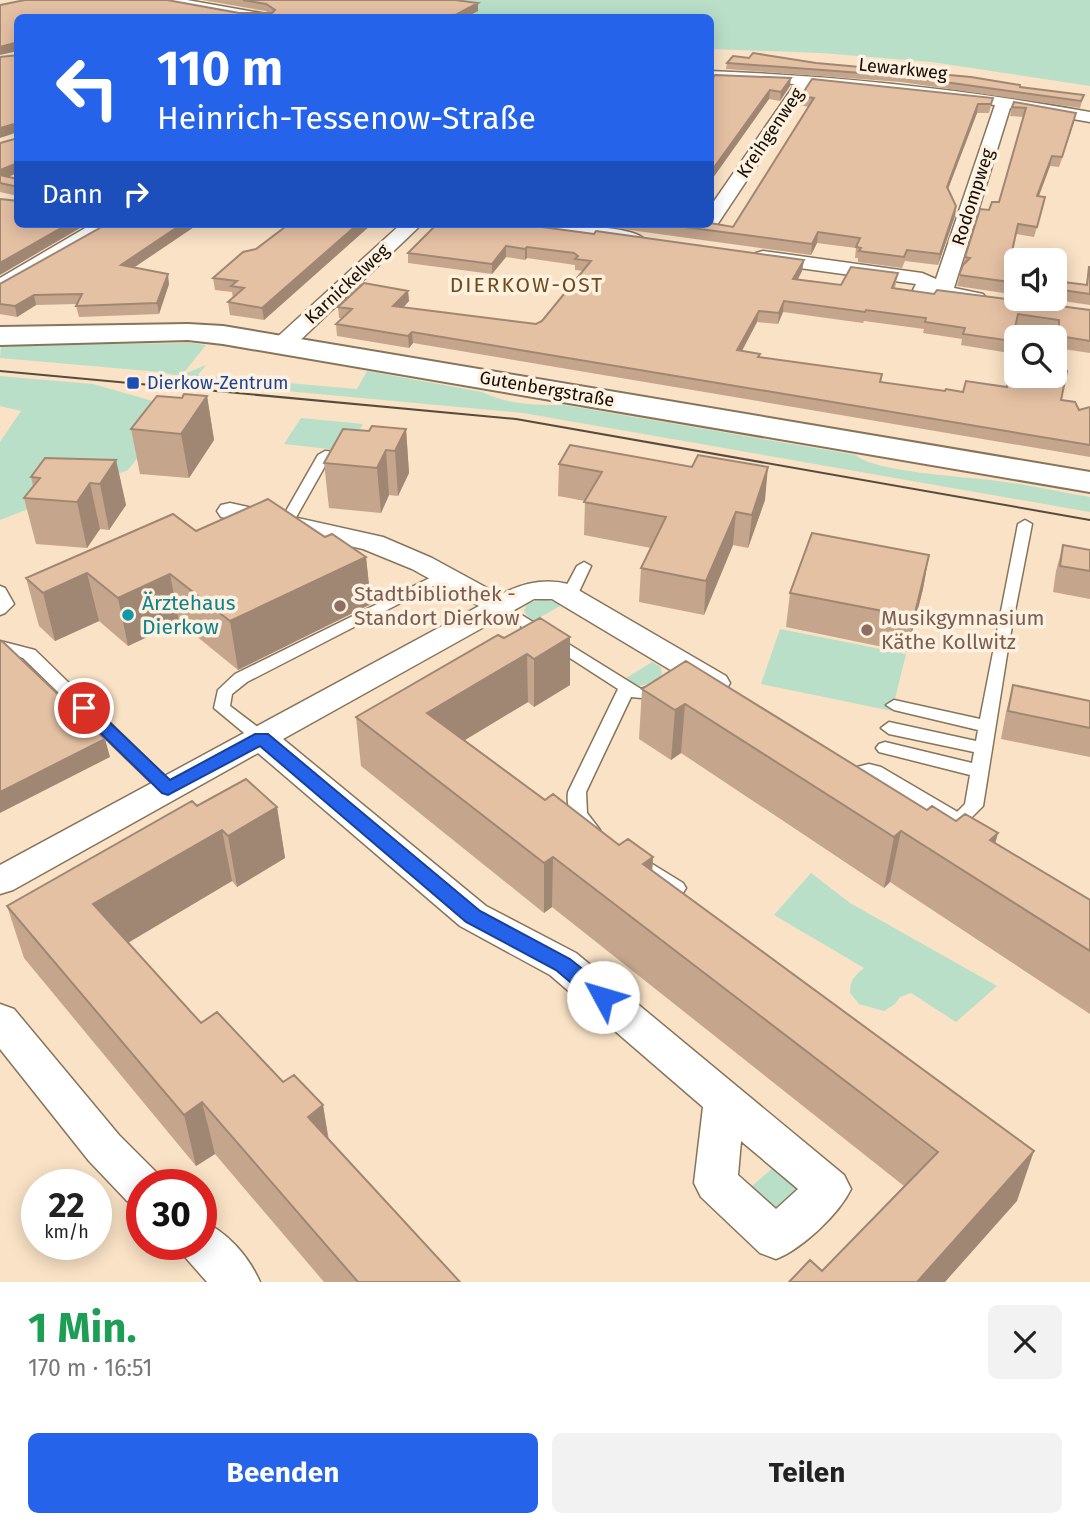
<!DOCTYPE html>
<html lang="de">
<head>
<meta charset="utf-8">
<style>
	:root { --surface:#fff; --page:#f2f2f2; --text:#222; --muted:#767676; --accent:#2563eb }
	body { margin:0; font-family:"Fira Sans",sans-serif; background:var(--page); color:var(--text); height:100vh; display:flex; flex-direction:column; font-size:26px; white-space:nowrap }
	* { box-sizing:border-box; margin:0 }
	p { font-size:23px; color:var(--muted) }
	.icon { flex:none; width:38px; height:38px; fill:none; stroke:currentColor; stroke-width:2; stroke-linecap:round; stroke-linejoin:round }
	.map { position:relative; height:1282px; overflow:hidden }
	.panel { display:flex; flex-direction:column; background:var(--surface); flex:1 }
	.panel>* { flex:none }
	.hud { position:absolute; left:14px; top:14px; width:700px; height:214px; border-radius:10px; box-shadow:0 4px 18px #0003; background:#2563eb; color:#fff; overflow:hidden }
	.buttons { position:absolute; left:1004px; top:248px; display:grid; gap:14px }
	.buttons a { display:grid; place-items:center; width:63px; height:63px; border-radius:10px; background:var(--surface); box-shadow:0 4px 18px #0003; font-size:35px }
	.speed { position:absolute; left:21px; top:1169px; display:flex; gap:14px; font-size:35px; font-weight:700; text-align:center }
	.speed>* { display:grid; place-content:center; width:91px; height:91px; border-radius:50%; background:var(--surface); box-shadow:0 4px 18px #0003; line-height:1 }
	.speed small { font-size:18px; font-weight:400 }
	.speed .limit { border:10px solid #d22; background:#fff; color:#111 }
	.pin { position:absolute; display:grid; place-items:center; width:60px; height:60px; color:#fff; margin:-30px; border:4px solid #fff; border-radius:50%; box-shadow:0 2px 7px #0007 }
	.me { position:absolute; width:77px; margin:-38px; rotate:309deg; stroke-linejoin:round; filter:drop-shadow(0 0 5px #0008) }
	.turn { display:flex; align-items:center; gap:24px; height:147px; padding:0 28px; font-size:32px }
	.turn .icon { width:91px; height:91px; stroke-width:2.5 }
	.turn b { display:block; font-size:49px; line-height:60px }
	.then { display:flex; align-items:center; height:66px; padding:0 28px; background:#0003; gap:14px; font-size:26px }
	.round { display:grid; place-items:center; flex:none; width:74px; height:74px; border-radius:10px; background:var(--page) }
	.overview { display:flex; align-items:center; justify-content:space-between; height:119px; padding:0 28px }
	h1 { font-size:42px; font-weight:700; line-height:52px; color:#1e9e55 }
	.action { display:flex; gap:14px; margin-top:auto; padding:14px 28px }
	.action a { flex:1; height:80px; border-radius:10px; background:var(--accent); color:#fff; font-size:28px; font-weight:700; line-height:80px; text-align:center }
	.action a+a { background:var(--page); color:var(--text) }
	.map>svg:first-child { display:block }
	.green { fill:#b9dfc9 }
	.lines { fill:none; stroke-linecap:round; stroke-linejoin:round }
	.lane-casing { stroke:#88745a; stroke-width:3 }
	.street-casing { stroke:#88745a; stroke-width:3 }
	.secondary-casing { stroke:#88745a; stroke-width:4 }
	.lane { fill:#fff; fill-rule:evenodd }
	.street { fill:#fff; fill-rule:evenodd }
	.secondary { fill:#fff; fill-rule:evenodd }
	.tram { stroke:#574b3d; stroke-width:2 }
	.wall { fill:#c5a68d }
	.shaded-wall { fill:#a08773 }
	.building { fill:#e5c1a4; stroke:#a08773; stroke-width:2 }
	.route { fill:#2563eb; stroke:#184099; stroke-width:2 }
	.transit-dot { fill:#1a4fb4; stroke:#fff1e0; stroke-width:2.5 }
	.education-dot { fill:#8d6e63; stroke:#fff1e0; stroke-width:2.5 }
	.culture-dot { fill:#0f9aa8; stroke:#fff1e0; stroke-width:2.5 }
	.labels { text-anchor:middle; stroke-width:7; stroke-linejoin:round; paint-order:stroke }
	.far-street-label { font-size:18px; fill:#140d04; stroke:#fff1e0 }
	.far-transit-label { font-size:18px; fill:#164399; stroke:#fff1e0; text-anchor:start }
	.far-quarter-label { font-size:21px; letter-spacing:2px; fill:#704b1b; stroke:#fff1e0 }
	.education-label { font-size:21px; fill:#785e54; stroke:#fff1e0; text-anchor:start }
	.culture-label { font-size:21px; fill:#0d838f; stroke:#fff1e0; text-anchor:start }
</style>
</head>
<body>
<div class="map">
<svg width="1090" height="1282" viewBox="0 0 1090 1282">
	<rect width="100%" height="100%" fill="#f9e2c5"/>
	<path class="green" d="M338,0H1090V86L932,62L821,53L711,49L710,18L444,17Z
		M193,343L206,345L182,375L206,365L198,375L357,389L367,371L482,392C509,405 535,405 564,405L856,455C873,472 969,477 998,481C1029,485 1060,492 1090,497V512L523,413L177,381L180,376L160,372L0,358L1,345Z
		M0,376L93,384L177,408L128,470L0,520V442L21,411L0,406Z
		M301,418L363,424L347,451L284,444Z
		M544,598L562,605L532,622L524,611L527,604Z
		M780,629L906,654L892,711L761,684Z
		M652,662L661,667L662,674L654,683L638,686L623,680Z
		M811,873L850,903L997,986L956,1022L911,993L900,997L895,1004L884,1011L859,1004L850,993C850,979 855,976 864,968L774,915Z
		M775,1166L799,1188L772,1212L747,1190Z"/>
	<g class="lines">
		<defs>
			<path id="lane" d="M325,451L351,453L358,457L351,461L329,459L290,528H280L278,525L318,455Z
				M1025,520L1032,524L1009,642L983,806L959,830H947L944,825L965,804L970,775L879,752L876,748L879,744L885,742L972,763L974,752L889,734L881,728L889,722L976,741L978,730L894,710L886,705L894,700L980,719L1018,524Z
				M584,562L591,566L577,596L569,601L564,599L561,596L577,566Z
				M444,571L451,575L449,578L247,682L232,694L230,706L267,734L270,738L267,742H255L214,708L218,690L235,674Z
				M0,586L5,588L14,604L5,613L0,615Z
				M499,601L641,689L661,682L669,687L652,699L631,697L586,792L587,813L600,830L597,835H585C573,822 566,810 568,792L618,689L494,609L491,606L494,603Z
				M0,641L35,650L174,785L177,789L174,793H162L23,658L0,651Z
				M644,859L683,883L686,888L683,893C667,898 650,880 637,871L635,866L637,861Z"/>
			<path id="street" d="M157,0H187L266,14L273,18H240L164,4Z
				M710,71C838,76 964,89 1090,112V122L1010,108L954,288L983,294L986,298L983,302L976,304L916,294L913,290L916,284L763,263L756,261L753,257L756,253L763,251L922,273L936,279L995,105L810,85L717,225L710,227L703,224H710V207L795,84L710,81Z
				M92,224H116L7,291L0,293V278Z
				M401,224H422L290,350H274L271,345L274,340Z
				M516,224C538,224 632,224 644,239L634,245L526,230Z
				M230,503L383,537L432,558L500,595C522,583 544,578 568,584L726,676L730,683L726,690L715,693L704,690L552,599H534L283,739L486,906L576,953L844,1175L851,1189C839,1214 802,1249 776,1259L760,1253L701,1197L694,1183L703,1107L550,975L460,926L258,753L13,890L0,894V865L479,606L412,569L363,549L221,517L217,511L221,505ZM741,1141L798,1189L776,1209L738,1175Z
				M869,764L881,767L973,821L978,830L973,839L961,842L949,839L857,783L852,775L857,767Z
				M0,1004L14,1009L119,1135L157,1173L163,1185H142V1207L127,1201L89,1161L0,1049Z
				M201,1221C227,1231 249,1257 260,1282H207L185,1257L179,1244H201Z"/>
			<path id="secondary" d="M188,324L223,326L1090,472V492L223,344L188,340L0,345V327Z"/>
		</defs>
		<use href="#lane" class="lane-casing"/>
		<use href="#street" class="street-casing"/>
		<use href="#secondary" class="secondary-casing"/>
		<use href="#lane" class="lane"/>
		<use href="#street" class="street"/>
		<use href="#secondary" class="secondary"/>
		<path class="tram" d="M0,371L516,419L1090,520"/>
	</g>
	<path class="wall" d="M202,0H455L478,11L18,18L0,5L269,13L266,11Z
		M727,63H816L1084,95L1080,108L901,82L726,69Z
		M710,81L790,86L780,101L769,99L710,182Z
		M801,96L993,98L989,113H977L948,189L956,206L955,216L938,265L905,261L902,268L858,262V258H855L856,248L817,243L811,255L608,227V224H710L733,227L809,107L800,105Z
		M1012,107L1076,113L1059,167L1050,166L1039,196L1043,207L1034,237L1016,234L1009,265L1017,266V295L957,286L965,257L989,210L999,202L1024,117L1010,116Z
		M0,143L8,177L18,179V196L0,192Z
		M136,224H216L211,227L197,225L134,267L169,284L159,314L79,317L76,306L77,304L36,305L17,317L0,314V284Z
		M289,224H372L264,320L230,315L228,302L233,298L232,292L215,290L213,278L256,249Z
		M545,228L804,260L802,271L798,279L841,285L898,273L895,288L934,294L1090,310V353L1056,348V331L1016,325L1009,353L961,345L962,339L923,333L924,329L864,321L863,323L783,312L778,324L757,322L742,351L760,354V358L882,374L881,382L945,391L963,392L1061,400L1079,410L1090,407V457L413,343L409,348L337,336L336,324L342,318H339L338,307L408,291L409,301L404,307L536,324L542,321L583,271L575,270V265L527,258L525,260L506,257L492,274L408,263V253Z
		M1089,267H1090V305L1049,299H1055V281L1086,285Z
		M207,396L214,440L189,478L140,474L131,429L182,398Z
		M406,429L409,473L398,496L389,495L381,513L329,508L324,463L369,431Z
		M116,460L126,505L109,530L100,529L87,548L36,544L24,498L33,486L31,477Z
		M559,464L765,500L748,548L733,545L704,615L639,602L641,568L651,548L584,535L585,501L558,496Z
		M196,531L325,537L366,557L371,604L238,670L179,622L128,646L99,621L55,641L39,626L26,578Z
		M1063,545L1090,550V599L1053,592L1056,571Z
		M929,555L923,589L907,652L786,627L790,593Z
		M540,618L570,685L534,707L528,702L465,740L545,800L619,845L653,857L652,871L1017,1201L822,1271L904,1186L552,907L544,913L361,766L356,717Z
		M686,661L927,810L956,821L998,833L995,843L1090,900V1014L890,882L884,888L681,753L671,760L639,739L642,689Z
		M1013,685L1090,701V757L1001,739L1006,712Z
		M197,806L277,807L285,858L237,887L232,881L128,943L201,1023L283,1082L323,1105L329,1140L460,1282H324L215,1154L196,1166L24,958L7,906Z"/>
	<path class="shaded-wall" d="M478,3V11L465,18H450Z
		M18,42V51L0,55V47Z
		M791,78L790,86L780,101L781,92Z
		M770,90L769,99L710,182V173Z
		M978,104L977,113L945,197L947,187Z
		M1076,113L1074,122L1059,167L1062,157Z
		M18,123V132L0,138V128Z
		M1052,156L1050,166L1035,206L1037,196Z
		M18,163V173L0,180V170Z
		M956,206L955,216L938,265L940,254Z
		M68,224H87L0,275V263Z
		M182,224L197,225L123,275L121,265Z
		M358,224H372L264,320L262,308Z
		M818,232L817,243L811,255L812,244Z
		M506,246V257L492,274V264Z
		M527,247V258L525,260V249Z
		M804,260L802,271L792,290L793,279Z
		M168,274L169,284L159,314L157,303Z
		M408,291L409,301L394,317L393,306Z
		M34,295L36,305L17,317L15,306Z
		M784,301L783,312L778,324L779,313Z
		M759,311L757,322L736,362L737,350Z
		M412,332L413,343L409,348L408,336Z
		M207,396L214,440L189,478L181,434Z
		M406,429L409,473L398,496L395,451Z
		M386,450L389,495L381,513L377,468Z
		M116,460L126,505L109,530L100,484Z
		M768,467L765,500L748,548L752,515Z
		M90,483L100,529L87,548L77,502Z
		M736,512L733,545L704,615L706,581Z
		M929,555L923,589L907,652L914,617Z
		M366,557L371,604L238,670L230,621Z
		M87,573L99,621L55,641L43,593Z
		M170,574L179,622L128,646L118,598Z
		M570,637V685L534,707V659Z
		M527,654L528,702L430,761L427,713Z
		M685,704L681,753L671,760L675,710Z
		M105,739L110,757L0,813V792Z
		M277,807L285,858L237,887L228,836Z
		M222,830L232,881L107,955L93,904Z
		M901,831L890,882L884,888L894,837Z
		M998,833L984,884L990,840Z
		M553,857L552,907L544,913V863Z
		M653,857L650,907L643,864Z
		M202,1102L215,1154L196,1166L184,1115Z
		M323,1105L331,1157L308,1117Z
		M1034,1151L1017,1201L945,1282H917Z"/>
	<path class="building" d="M25,0H167L239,13H272L275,10L266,4L243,0H455L478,3L450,18H18V42L0,47V5Z
		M753,53L816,63L971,77L1020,85V87L1084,95L1081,101L902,76L727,63L733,56L749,58Z
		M18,55V123L0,128V57Z
		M715,75L791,78L781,92L770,90L710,173V81Z
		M812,79L993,98L991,104H978L947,187L956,206L940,254L907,250L904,257L859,251L861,248L856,247L860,238L818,232L812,244L662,224L710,223L733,227L814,98L801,96Z
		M1014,102L1076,113L1062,157L1052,156L1037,196L1045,197L1037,227L1018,224L1009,265L1017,266V283L959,275L963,265L970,258L965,257L980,209L989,210L992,202H999L1026,108L1012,107Z
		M18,138V163L0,170V143Z
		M0,175L18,179V187L0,183Z
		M0,199L18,201V224H68L0,263Z
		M107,224L132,227L136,224H182L121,265L168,274L157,303L76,306L82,294L34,295L15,306L0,304V284Z
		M289,224H358L262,308L228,302L244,288L231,286L237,281L213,278L243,252L256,249Z
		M437,224H545L542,227L594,234L596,231L804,260L793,279L841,285L851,267L898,273L892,288L934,294L937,290L1090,310V341L1059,336V320L1018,314L1012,341L963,334L965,328L925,322L926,318L866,310L865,312L784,301L779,313L759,311L737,350L760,354L758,357L882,374L880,382L945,391L946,389L963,392L966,381L1007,387L1012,363H1017V376H1055V369L1067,371L1061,400L1075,402L1079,410L1090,407V445L412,332L408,336L336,324L352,309L338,307L364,283L408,291L393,306L536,324L542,321L591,261L575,259L578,256L574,253L527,247L525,249L506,246L492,264L408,253Z
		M1089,267H1090V294L1055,289V281L1087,285Z
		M184,394L207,396L181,434L131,429L157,396L182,398Z
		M372,426L406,429L395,451L386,450L377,468L324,463L343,429L369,431Z
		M570,445L692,467L698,455L768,467L752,515L736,512L706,581L641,568L666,517L584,502L602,472L559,464Z
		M45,458L116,460L100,484L90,483L77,502L24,498L40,478L31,477Z
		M268,499L325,537L332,534L366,557L230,621L170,574L118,598L87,573L43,593L26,578L173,514L196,531Z
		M812,533L929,555L914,617L790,593Z
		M1063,545L1090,550V571L1060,566Z
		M540,618L570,637L534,659L527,654L427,713L545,800L553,794L619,845L628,839L653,857L643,864L1034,1151L917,1282H789L810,1260L822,1271L938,1152L553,857L544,863L356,717L498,635L504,638Z
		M2,641L105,739L0,792V642Z
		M686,661L927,810L932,806L956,821L965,814L998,833L990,840L1090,900V951L901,831L894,837L685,704L675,710L642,689Z
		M1013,685L1090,701V728L1008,711Z
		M246,779L277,807L228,836L222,830L93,904L201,1023L217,1012L283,1082L294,1075L323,1105L308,1117L460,1282H358L202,1102L184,1115L7,906L192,801L197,806Z"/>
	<path class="route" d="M84,702L90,704L170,780L255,734H268L480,911L570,959L610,991L613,997L610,1003L603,1006L595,1003L556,970L466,922L260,746L168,795L162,793L78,711L76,708L78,704Z"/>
	<rect class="transit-dot" x="126" y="376" width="14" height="14" rx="3.5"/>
	<g class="education-dot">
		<circle cx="340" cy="606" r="7"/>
		<circle cx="867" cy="630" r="7"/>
	</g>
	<circle class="culture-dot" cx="128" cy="615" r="7"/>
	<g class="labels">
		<g class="far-street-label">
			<text transform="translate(903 69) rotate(6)" y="6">Lewarkweg</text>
			<text transform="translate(770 133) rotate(-56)" y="6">Kreihgenweg</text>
			<text transform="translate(973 197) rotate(-72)" y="6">Rodompweg</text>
			<text transform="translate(347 284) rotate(-43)" y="6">Karnickelweg</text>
			<text transform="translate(547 389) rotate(10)" y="6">Gutenbergstraße</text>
		</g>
		<g class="far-transit-label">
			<text x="147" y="389">Dierkow-Zentrum</text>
		</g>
		<g class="far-quarter-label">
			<text x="527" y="292">DIERKOW-OST</text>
		</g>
		<g class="education-label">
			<text x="354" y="601">Stadtbibliothek -<tspan x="354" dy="24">Standort Dierkow</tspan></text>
			<text x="881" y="625">Musikgymnasium<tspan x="881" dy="24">Käthe Kollwitz</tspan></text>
		</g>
		<g class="culture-label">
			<text x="142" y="610">Ärztehaus<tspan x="142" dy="24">Dierkow</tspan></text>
		</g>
	</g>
</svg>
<div class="buttons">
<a><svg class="icon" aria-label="sound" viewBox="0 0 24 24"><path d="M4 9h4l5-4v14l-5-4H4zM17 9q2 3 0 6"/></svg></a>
<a><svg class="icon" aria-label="search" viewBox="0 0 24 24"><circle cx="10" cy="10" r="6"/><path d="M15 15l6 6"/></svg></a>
</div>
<div class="speed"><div>22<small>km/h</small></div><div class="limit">30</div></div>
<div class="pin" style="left:84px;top:708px;background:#d93025"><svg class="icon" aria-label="arrive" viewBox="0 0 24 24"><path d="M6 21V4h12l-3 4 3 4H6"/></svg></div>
<svg class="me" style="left:603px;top:997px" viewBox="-20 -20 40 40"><circle r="19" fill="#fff"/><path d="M0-13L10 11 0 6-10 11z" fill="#2563eb"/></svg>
<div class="hud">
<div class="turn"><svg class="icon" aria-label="left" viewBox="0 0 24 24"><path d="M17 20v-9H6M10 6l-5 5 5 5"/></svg><div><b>110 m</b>Heinrich-Tessenow-Straße</div></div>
<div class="then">Dann<svg class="icon" aria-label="right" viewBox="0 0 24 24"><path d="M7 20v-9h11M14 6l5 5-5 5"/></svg></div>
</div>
</div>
<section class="panel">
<div class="overview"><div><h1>1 Min.</h1><p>170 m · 16:51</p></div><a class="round"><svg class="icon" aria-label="close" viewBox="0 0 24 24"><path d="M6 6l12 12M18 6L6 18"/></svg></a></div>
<div class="action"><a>Beenden</a><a>Teilen</a></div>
</section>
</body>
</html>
